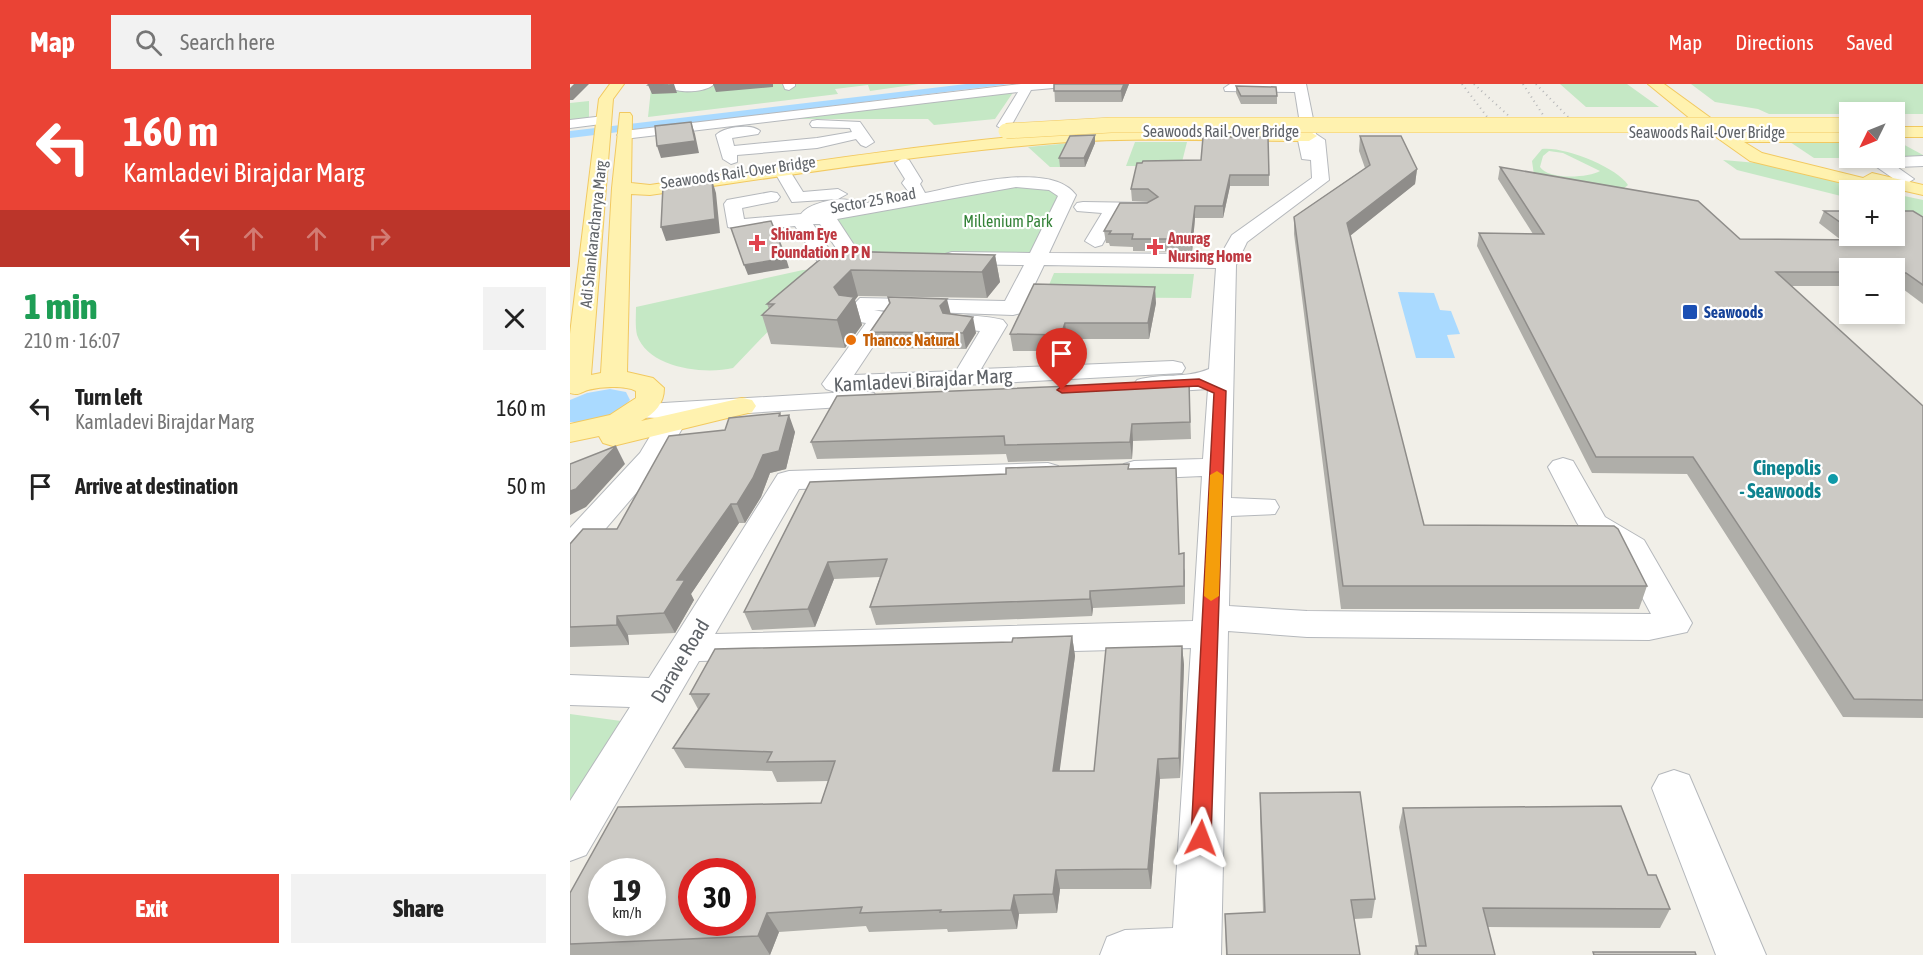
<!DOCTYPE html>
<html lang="en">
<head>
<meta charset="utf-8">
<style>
	:root { --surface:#fff; --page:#f2f2f2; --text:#222; --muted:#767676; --accent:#ea4335 }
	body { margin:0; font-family:"Asap Condensed",sans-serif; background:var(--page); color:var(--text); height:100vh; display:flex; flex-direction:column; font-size:22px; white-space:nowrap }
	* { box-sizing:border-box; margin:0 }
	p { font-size:20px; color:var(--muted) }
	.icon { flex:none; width:33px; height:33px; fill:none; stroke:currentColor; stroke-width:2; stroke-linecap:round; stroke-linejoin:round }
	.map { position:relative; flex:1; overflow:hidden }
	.side { display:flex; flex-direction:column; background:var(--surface); width:570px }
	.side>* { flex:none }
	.guide { background:#ea4335; color:#fff; overflow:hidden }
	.needle { width:39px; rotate:227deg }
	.buttons { position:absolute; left:1269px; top:18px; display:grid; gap:12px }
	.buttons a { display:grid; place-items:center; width:66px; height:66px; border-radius:0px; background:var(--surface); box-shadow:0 3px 9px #0003; font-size:30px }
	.speed { position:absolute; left:18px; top:774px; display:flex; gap:12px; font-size:30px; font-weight:700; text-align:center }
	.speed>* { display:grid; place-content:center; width:78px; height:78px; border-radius:50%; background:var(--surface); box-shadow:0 3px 9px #0003; line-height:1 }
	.speed small { font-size:15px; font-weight:400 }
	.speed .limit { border:9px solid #d22; background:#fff; color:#111 }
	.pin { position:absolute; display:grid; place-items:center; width:51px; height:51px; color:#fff; margin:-62px -26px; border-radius:50% 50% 50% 0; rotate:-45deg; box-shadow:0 0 6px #0007 }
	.pin .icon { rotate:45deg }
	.me { position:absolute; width:66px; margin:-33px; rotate:3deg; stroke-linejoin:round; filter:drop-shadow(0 0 4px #0008) }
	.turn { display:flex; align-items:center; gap:21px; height:126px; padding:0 24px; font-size:27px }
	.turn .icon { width:78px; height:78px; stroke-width:2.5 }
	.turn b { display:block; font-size:42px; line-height:51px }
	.lanes { display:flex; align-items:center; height:57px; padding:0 24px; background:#0003; justify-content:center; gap:30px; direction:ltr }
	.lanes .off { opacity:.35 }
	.round { display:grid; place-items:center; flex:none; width:63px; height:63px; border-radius:0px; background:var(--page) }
	.summary { display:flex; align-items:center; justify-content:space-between; height:102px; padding:0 24px }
	h1 { font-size:36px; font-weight:800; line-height:45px; color:#1e9e55 }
	.primary-button { display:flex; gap:12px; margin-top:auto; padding:12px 24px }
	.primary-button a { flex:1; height:69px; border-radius:0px; background:var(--accent); color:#fff; font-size:24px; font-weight:800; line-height:69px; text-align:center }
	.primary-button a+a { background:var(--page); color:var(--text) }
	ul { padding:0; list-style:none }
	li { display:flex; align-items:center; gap:18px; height:78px; padding:0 24px }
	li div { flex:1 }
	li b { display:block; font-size:22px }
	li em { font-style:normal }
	header { display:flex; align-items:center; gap:36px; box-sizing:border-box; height:84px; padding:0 30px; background:var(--accent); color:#fff }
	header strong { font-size:28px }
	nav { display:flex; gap:33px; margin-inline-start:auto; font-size:21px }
	.search { width:420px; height:54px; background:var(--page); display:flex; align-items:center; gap:15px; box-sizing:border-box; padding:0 21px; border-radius:0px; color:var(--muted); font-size:22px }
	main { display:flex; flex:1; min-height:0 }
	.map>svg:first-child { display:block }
	.green { fill:#c5e8c5; fill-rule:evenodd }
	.water { fill:#aadaff }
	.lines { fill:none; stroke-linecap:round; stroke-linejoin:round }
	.minor-casing { stroke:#b5b8bc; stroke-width:2 }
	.major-casing { stroke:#f2c960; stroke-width:2 }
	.minor { fill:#fff; fill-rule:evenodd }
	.major { fill:#fff2af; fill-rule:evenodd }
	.rail { stroke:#b6b7b8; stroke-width:2; stroke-dasharray:1 4; stroke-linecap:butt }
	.major-bridge-casing { stroke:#f2c960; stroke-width:16; stroke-linecap:butt }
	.major-bridge { stroke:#fff2af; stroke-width:15 }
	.wall { fill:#afaea9 }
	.shaded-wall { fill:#8f8d8a }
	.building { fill:#cccac5; stroke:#8f8d8a; stroke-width:1.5; fill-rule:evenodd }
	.route { fill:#ea4335; stroke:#982c22; stroke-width:1.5 }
	.slow { fill:#f59e0b }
	.health-dot { fill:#e0444e; stroke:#fff; stroke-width:2 }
	.transit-dot { fill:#1a4fb4; stroke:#fff; stroke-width:2 }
	.food-dot { fill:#e8710a; stroke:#fff; stroke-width:2 }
	.culture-dot { fill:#0f9aa8; stroke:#fff; stroke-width:2 }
	.labels { text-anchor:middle; stroke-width:4.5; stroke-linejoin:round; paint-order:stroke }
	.far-street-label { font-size:16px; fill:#5f6368; stroke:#fff }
	.far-park-label { font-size:16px; fill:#348238; stroke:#fff }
	.far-health-label { font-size:16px; font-weight:bold; fill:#be3a42; stroke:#fff; text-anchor:start }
	.far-transit-label { font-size:16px; font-weight:bold; fill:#164399; stroke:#fff; text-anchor:start }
	.far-food-label { font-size:16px; font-weight:bold; fill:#c56008; stroke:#fff; text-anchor:start }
	.street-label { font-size:20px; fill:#5f6368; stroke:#fff }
	.culture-label { font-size:20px; font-weight:bold; fill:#0d838f; stroke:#fff; text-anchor:end }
</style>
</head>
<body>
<header>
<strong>Map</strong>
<div class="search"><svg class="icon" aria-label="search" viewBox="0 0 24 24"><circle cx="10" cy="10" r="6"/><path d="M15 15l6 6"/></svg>Search here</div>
<nav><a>Map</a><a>Directions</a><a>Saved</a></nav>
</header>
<main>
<section class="side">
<div class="guide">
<div class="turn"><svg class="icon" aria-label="left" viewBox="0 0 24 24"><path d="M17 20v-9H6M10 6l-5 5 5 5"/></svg><div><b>160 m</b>Kamladevi Birajdar Marg</div></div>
<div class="lanes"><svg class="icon" aria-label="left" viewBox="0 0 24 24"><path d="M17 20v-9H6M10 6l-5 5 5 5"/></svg><svg class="icon off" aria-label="ahead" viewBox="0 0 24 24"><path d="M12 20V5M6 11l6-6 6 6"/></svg><svg class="icon off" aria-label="ahead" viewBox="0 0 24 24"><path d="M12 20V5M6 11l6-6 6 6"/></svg><svg class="icon off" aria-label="right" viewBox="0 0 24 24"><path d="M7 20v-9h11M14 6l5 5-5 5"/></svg></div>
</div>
<div class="summary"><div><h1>1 min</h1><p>210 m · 16:07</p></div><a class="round"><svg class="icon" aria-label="close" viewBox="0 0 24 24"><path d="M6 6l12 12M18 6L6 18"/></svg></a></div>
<ul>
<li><svg class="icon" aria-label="left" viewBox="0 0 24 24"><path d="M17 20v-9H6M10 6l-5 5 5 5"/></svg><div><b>Turn left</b><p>Kamladevi Birajdar Marg</p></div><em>160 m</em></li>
<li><svg class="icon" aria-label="arrive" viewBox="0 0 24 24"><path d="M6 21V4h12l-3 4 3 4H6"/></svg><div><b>Arrive at destination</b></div><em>50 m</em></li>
</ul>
<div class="primary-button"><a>Exit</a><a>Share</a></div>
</section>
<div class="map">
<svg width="1353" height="871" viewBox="0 0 1353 871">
	<rect width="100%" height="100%" fill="#f1efe8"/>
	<path class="green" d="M85,0H349L300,7L298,1L265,5L268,10L78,33L81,5Z
		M990,0H1057L1089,23H1016Z
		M1121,0H1353V30H1199L1188,25L1145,18Z
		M444,7L425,35L364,41L358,35H208Z
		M19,17V35L0,38V19Z
		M565,58H617L611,82H556Z
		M1220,58H1279L1280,74H1324L1325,58H1329L1353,71V74H1244Z
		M501,59L490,83H480L458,63Z
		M972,65C993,62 1047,83 1058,101L1053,105L965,98L962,77ZM979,67L993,69L1030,87C1018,94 978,96 970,83L973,72Z
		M1153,76L1199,80L1310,106H1280L1279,114L1167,86Z
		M446,101L476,102L490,112L460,172L289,171L264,135Z
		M1325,110L1353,116V132L1325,125Z
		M252,185V191L163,284C134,291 78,284 67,251C65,242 66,232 66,223L233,186Z
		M484,189L624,190L621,214L474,213Z
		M0,630L51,637L0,745Z"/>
	<path class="water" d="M396,0H440L0,54V47Z
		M828,208L864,209L870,226L881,227L890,250L877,251L885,274H846Z
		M40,305L56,308L60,316C47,333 20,339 0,338V316L17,309Z"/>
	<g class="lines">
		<defs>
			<path id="minor" d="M102,0H143V1C135,8 108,10 100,3Z
				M213,0H225V2L219,6L215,5Z
				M451,0H489L483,4L461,6L441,42L434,46L427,42L448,8L54,55L47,51L54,47Z
				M660,0H736L746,50L755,56L759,96L677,158L666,181L661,414L705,416L709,423L705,430L661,432L659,522L737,527L1081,530L1049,470L1012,446L1007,439L978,383L983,377L993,374L1003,377L1035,433L1074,456L1122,539L1117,548L1079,556L737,553L658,547L651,871H530L537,853L555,846L603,844L621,564L129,577L16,771L0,777V717L60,623L0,621V591L79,594L208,390L219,387L478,379L488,382L493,388L488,394L478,397L229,405L145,550L623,537L632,392L564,395L554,392L549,386L554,380L564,377L633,375L638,305L576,309L567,306L563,301L567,296C591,289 616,295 639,285L646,184L474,181L451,229L443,231L304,226L319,229L322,234L284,291L386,287L410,247L378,244L375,239L378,234C394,230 417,232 433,236L437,241L411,285L603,277L612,279L615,284L612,289L265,308L256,305L252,300L296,239L277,236L274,231L290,214L435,217L454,181L382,180L375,178L372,174L375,170L382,168L460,169L488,112L479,106L446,103L267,135L288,167L324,170L327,174L324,178L299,180L300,182L297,186H253L225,142L173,147L158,143L154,120L157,116L201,108L207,109L210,113L207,117L172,124L174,135L231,130C238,120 266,113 278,116L280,122L341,111L332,99L335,95L325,79L333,74L339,76L352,97L350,100L355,109C391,102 481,76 506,111L479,169L641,170L650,172L662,151L742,94L741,76L732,75L728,56L732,52L725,8L655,7L654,4ZM243,140H250L274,176H266Z
				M34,32L39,33V39L0,44V36Z
				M247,36L290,38L304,58L296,63L291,61L286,55L247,64L167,71V78L161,80L153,75L146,51C153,43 182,39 190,47L188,50L162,54L164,62L247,54L282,48L280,44L242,43L240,40L242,37Z
				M1353,72V82L1327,83L1344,95L1328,105L1320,100L1324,95L1301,79L1309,74Z
				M212,82L218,84L233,108L268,105L277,110L268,115L222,118L204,87Z
				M513,118L578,119L587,124L578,129H550L532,161L525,163L515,157L532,129L507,127L504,123L507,119Z
				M295,307L304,309L308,315L304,321L112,333L116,338L92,379L25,457L0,468V444L70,369L91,334L60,333L56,327L60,321Z
				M1104,686L1119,691L1196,871H1146L1082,704L1089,691Z"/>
			<path id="major" d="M40,0H54L43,15L21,291L31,289L42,104L50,29H60L62,32L61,99L80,101C207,83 334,63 462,51C554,43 647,47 739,47L747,52L739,57C647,57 554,52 462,61C334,73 207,93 80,111L61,110L57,288L83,294L94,304C94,320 85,329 71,337L172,314L182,316L186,322L182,328L43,362L33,359L29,352L0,358V340L40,331L66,314V307C54,301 31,303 18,306C11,308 9,312 0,309V250L29,15Z
				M1078,0H1094L1160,48H1280V58H1174L1192,69L1293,94L1302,89L1353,101V111L1331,106L1324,111V106H1302L1180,77L1122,36Z
				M1324,43H1353V53H1324Z"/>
		</defs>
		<use href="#minor" class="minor-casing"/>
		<use href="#major" class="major-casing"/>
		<use href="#minor" class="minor"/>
		<use href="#major" class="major"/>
		<path class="rail" d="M892,0L918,34
			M904,0L941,34
			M953,0L975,34
			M966,0L999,34"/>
		<defs>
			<path id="major-bridge" d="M436,47L541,41H1280"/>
		</defs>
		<use href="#major-bridge" class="major-bridge-casing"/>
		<use href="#major-bridge" class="major-bridge"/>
	</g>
	<path class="wall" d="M484,0H559L552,18H485Z
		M666,2L707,12V20H671L666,9Z
		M525,51V59L515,83H490L489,74Z
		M790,52L847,85L845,100L780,152L854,441L1077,502L1069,525H771L724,150V133L795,84L789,67Z
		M567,79L699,91V102H660L653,134H625L622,168L563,167V163L540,162L539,159H536L534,147L580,118L562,117L561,105Z
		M930,83L1170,155L1271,156L1249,139L1254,127H1280V152H1324L1353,133V220L1329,202H1324V184H1280V202H1221L1353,322V634L1273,633L1117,390L1022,389L907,162L909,149L963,150L928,95Z
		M260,167L425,171L430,198L417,214L288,212L285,216L292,241L275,264L201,260L192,231L199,225L197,220Z
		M318,213L380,230L406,249L396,265L304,264L300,248L319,220Z
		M586,219L579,255H497L493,267H443L440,250Z
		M619,297L621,355L563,357L562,375L438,378L436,370L247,375L241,358Z
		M211,332L225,348L216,385L200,389L191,413L175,439H169L121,510L124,516L105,549L58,551L59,561L0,563V460L47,445L155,346Z
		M559,385L609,470L615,487V520L523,524L522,532L306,541L300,523L310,493L264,495L245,543L182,546L174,528L240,398Z
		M502,552L505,572L489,687H524L612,562L614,581L610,694L590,695L581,805H490L487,829L449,830L447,845L378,848L377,845L299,848L296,842L209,848L200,871H0V809L251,719L258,697L207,698L202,687L115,684L103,664L128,625L120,610L442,558Z
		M690,709L805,815L802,834L784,835L790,871H656L655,830L693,828L690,728Z
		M833,724L1078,791L1100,825L1090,844L917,843L925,871H844L846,862H849L829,743Z"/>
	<path class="shaded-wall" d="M4,0H19L3,16H0V4Z
		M104,0L107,9L82,10L78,1Z
		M143,0H203V3L146,8Z
		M554,0H559L552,18L551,7Z
		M121,38L125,50L129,69L91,74L87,62Z
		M525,51V59L515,83L514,74Z
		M847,85L845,100L776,155L777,139Z
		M660,91V102L653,134V122Z
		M142,96L146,109L150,149L96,157L91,143Z
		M625,122V134L622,168L621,155Z
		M425,171L430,198L417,214L412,188Z
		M216,174L219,184L178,191L174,181Z
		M281,186L288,212L285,216L292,241L275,264L267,236L264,203Z
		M585,203L586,219L579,255L578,239Z
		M377,215L381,231L373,238L370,222Z
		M403,233L406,249L396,265L393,249Z
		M495,239L497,255L493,267L491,251Z
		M210,329L216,343L219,331L225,348L216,385L200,389L191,413L175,439L167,420Z
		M562,340L563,357L562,375L560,358Z
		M46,362L55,380L16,423L0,431V407Z
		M161,420L169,439L121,510L124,516L105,549L94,529L107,496Z
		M258,478L264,495L245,543L238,525Z
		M520,507L523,524L522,532L520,515Z
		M47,532L58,551L59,561L47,541Z
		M502,552L505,572L487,707L483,687Z
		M612,562L614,581L610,694L609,674Z
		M588,675L590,695L581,805L578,785Z
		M486,786L490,805L487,829L483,810Z
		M444,811L449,830L447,845L441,826Z
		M197,829L209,848L200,871L188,852Z"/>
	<path class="building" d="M79,0H98L78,1Z
		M484,0H554L551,7H484Z
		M666,2L706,3L707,12H671Z
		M121,38L125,57L87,62L85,42Z
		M525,51L514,74H489L500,52Z
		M790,52H831L847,85L777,139L854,441L1044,442L1048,445L1077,502H773L724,133L800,81Z
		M633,53H698L699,91H660L653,122H625L621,155H562L563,150H539L541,147H534L550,119H577L588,113L578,105H561L567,79H572L573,77L631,76Z
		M930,83L1128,117L1170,155L1294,156L1288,152H1324V127H1343L1353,133V201L1336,189H1324V184H1280V188H1206L1353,322V616L1284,615L1123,373H1026L909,149L974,150Z
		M142,96L145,135L91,143L93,102Z
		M1254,127H1280V145Z
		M201,137L216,174L174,181L161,144Z
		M260,167L425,171L412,188L281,186L264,203L269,211L284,213L267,236L192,231L204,220H197Z
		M464,200L585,203L578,239H495L491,251L440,250Z
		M318,213L377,215L370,222L373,229L403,233L393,249L300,248L320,219Z
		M619,297L620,338L562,340L560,358L435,361L434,352L241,358L267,312Z
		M210,329L209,332L219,331L209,367L193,371L183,394L167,420H161L107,496H115L94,529L47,532V541L0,543V460L13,445H47L99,352L155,346L159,334Z
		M46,362L6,405L0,407V380Z
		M559,380L558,385L606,384L609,470L614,469V502L520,507V515L300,523L317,475L258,478L238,525L174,528L240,398L436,390V384Z
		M502,552L483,687H524L536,564L612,562L609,674L588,675L578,785L486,786L483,810L444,811L441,826L370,828L371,826L290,829L292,823L197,829L188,852L0,860V809L48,723L251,719L265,677L197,678L202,668L103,664L139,610H120L145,565L442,558L443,554ZM32,788H82V838H32ZM122,788H172V838H122Z
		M790,708L805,815L781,816L790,871H657L655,830L695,828L690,709Z
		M1051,722L1078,791H1086L1100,825L913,824L925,871H848L846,862H856L833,724Z
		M1023,868H1125L1126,871H1024Z"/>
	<path class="route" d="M629,295L656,307L641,754L638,760L631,763L624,760L621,754L644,309L628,302L492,309L487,306L492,302Z"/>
	<path class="slow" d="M647,387L653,391L649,512L641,517L634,512L640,391Z"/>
	<g class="health-dot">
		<path d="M184 150h6v6h6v6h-6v6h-6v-6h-6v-6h6z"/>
		<path d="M582 154h6v6h6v6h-6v6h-6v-6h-6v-6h6z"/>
	</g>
	<rect class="transit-dot" x="1112" y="220" width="16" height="16" rx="3"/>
	<circle class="food-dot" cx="281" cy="256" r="6"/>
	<circle class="culture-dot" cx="1263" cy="395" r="6"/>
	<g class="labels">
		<g class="far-street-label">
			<text x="651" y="53">Seawoods Rail-Over Bridge</text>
			<text x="1137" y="54">Seawoods Rail-Over Bridge</text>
			<text transform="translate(168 88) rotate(-8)" y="6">Seawoods Rail-Over Bridge</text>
			<text transform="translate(303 116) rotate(-10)" y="6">Sector 25 Road</text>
			<text transform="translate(23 150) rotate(-84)" y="6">Adi Shankaracharya Marg</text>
		</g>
		<g class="far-park-label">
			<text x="438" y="143">Millenium Park</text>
		</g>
		<g class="far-health-label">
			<text x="201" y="156">Shivam Eye<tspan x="201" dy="18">Foundation P P N</tspan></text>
			<text x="598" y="160">Anurag<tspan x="598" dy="18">Nursing Home</tspan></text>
		</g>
		<g class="far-transit-label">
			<text x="1134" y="234">Seawoods</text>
		</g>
		<g class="far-food-label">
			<text x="293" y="262">Thancos Natural</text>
		</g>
		<g class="street-label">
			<text transform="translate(353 296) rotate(-3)" y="7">Kamladevi Birajdar Marg</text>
			<text transform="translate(110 577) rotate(-59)" y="7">Darave Road</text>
		</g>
		<g class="culture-label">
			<text x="1251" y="391">Cinepolis<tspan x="1251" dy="23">- Seawoods</tspan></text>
		</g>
	</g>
</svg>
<div class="buttons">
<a><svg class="needle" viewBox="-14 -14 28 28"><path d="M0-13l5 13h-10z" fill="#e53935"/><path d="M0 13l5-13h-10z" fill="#767676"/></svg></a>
<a>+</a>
<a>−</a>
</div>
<div class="speed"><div>19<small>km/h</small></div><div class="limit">30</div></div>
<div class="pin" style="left:492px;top:306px;background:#d93025"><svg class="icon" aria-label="arrive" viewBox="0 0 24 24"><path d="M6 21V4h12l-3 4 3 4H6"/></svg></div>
<svg class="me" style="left:631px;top:754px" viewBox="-20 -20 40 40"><path d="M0-17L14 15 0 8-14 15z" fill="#ea4335" stroke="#fff" stroke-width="4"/></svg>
</div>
</main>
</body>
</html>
